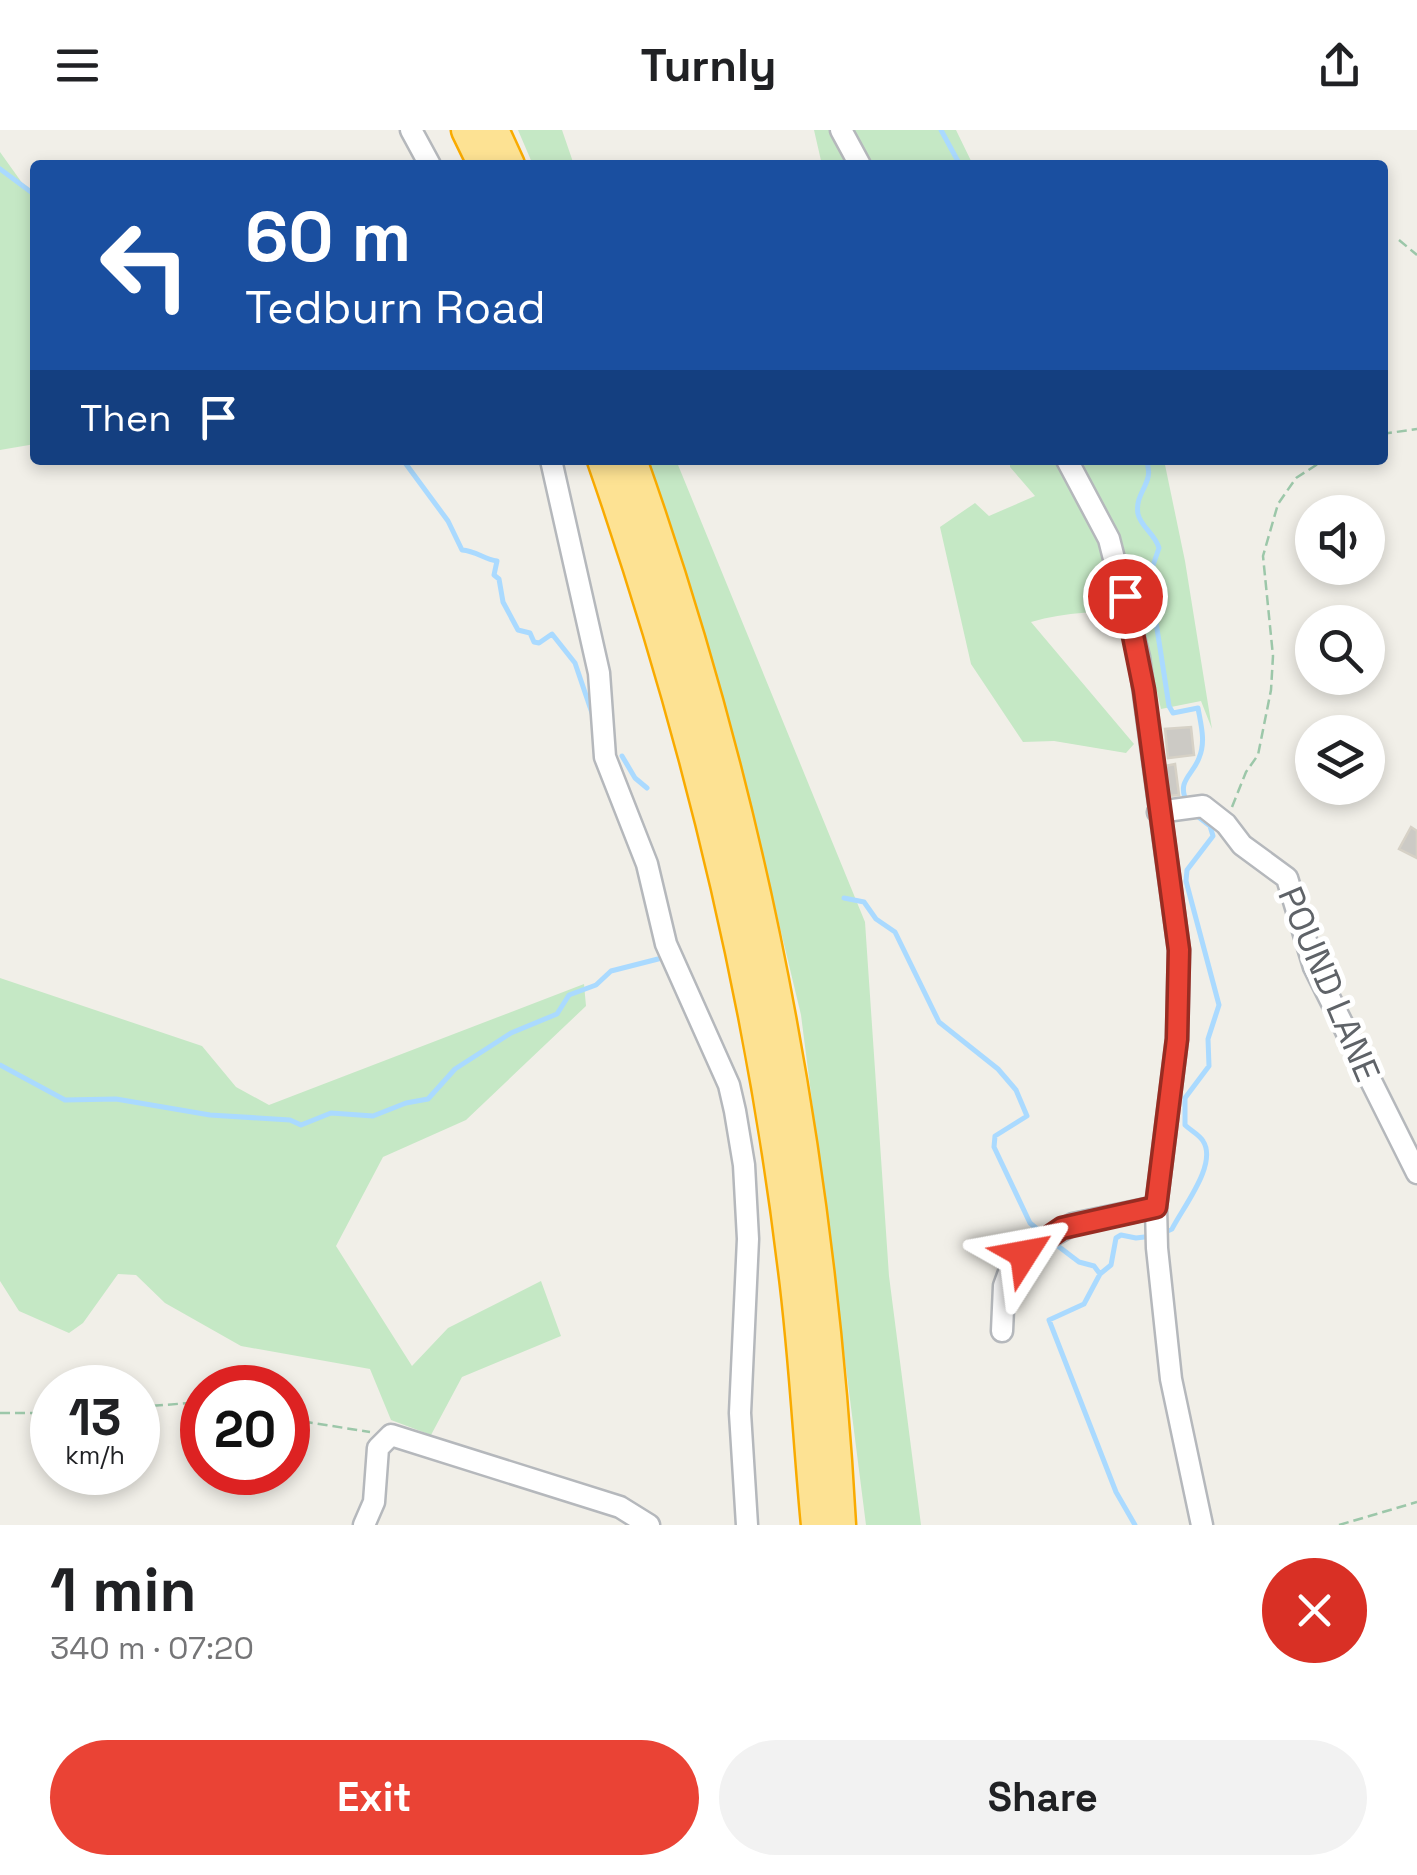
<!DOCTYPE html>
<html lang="en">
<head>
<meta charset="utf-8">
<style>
	:root { --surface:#fff; --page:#f2f2f2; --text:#202124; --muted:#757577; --accent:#ea4335 }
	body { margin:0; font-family:"Space Grotesk",sans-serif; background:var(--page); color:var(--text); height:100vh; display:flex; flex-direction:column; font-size:38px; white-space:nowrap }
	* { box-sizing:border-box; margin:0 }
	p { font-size:32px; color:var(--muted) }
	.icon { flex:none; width:55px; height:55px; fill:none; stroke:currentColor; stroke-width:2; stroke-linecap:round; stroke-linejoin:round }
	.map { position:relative; height:1395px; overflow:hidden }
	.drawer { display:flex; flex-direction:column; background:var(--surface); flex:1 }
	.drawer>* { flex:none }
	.banner { position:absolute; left:30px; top:30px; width:1358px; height:305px; border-radius:10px; box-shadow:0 5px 15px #0003; background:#1a4fa0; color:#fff; overflow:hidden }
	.buttons { position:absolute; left:1295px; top:365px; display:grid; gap:20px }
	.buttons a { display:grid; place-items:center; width:90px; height:90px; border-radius:50%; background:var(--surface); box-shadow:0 5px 15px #0003; font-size:50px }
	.speed { position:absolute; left:30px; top:1235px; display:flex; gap:20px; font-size:50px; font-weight:700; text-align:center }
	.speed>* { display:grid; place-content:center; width:130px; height:130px; border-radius:50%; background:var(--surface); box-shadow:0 5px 15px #0003; line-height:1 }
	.speed small { font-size:25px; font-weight:400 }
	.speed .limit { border:15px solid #d22; background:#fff; color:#111 }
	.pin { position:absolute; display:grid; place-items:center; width:85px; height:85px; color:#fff; margin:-42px; border:5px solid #fff; border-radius:50%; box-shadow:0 2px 10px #0007 }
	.me { position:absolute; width:110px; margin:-55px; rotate:56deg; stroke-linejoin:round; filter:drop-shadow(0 0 8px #0008) }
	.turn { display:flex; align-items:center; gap:35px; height:210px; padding:0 50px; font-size:45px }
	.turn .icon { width:130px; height:130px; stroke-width:2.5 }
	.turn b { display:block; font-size:70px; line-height:85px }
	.then { display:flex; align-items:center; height:95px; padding:0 50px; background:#0003; gap:20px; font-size:38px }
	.round { display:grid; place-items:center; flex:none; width:105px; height:105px; border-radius:52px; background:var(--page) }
	.head { display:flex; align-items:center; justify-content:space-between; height:170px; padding:0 50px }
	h1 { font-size:60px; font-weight:800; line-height:75px }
	.action { display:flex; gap:20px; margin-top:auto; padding:20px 50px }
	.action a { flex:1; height:115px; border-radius:60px; background:var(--accent); color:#fff; font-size:40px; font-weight:800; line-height:115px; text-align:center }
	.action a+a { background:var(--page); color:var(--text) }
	header { display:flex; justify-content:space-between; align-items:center; height:130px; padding:0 50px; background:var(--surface); font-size:45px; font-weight:800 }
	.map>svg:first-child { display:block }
	.green { fill:#c5e8c5 }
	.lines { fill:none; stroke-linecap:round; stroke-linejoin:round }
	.stream { stroke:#aadaff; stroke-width:5 }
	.building { fill:#cccac5; stroke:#d6d1c6; stroke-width:2.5 }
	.minor-casing { stroke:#b5b8bc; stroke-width:25 }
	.highway-casing { stroke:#f9ab00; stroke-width:35 }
	.path { stroke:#9cc7a9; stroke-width:2.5; stroke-dasharray:10 5; stroke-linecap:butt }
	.minor { stroke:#fff; stroke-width:20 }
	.highway { stroke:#fde293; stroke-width:30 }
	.route-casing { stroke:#982c22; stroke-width:25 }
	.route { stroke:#ea4335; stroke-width:18 }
	.labels { text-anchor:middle; stroke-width:10; stroke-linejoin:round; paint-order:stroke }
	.street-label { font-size:35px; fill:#5f6368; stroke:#fff }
</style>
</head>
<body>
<header><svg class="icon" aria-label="menu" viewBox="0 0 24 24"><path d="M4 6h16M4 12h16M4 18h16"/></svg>Turnly<svg class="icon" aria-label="share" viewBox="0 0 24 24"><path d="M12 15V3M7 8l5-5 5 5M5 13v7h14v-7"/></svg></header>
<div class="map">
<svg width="1417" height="1395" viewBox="0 0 1417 1395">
	<rect width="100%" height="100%" fill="#f1efe8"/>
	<path class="green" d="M518,0H562L574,35H533Z
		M814,0H956L973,35H822Z
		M0,22L35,71V314L0,320Z
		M645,330H676L865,792L889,1146L921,1395H866L801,885L740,631Z
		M1010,330H1164L1185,431L1212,599L1201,571L1161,579L1137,474C1102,484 1066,481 1031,492L1134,614L1126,623L1054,611L1023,612L971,534L940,397L975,373L989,386L1035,366L1010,337Z
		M0,848L202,916L236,957L269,975L584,854L586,876L466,990L383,1027L336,1116L412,1236L448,1198L541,1151L561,1206L462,1247L431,1305L391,1290L370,1239L241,1216L165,1173L136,1145L118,1144L83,1193L69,1203L19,1181L0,1151Z"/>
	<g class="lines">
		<path class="stream" d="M941,0L960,35
			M0,39L35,65
			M403,330L448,391L462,420C476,421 484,429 497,431L494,445L499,449L503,472L518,500L530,503L534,512L539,513L552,504L575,533L593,586
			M1146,330C1156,353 1134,362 1138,384C1141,397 1155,404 1159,418L1149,447L1169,576L1173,583L1198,578C1201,595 1206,612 1199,628C1193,645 1176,651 1187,672
			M622,626L635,648L647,658
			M844,768L864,772L876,789L895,802L939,892L998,939L1016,960L1027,986L995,1006L994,1017L1030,1093L1042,1103
			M0,935L65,970L116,969L210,985L290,990L301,995L331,983L373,986L406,973L428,969L455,939L511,903L557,884L569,865L596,855L611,841L662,828
			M1163,1103L1172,1099C1183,1077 1218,1034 1203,1011C1200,1005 1190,1000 1185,995V968L1209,936L1208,909L1219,875L1186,751L1187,740L1213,706L1210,696L1192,682
			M1054,1113L1079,1132L1094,1136L1100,1144
			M1135,1395L1116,1362L1049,1190L1084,1174L1100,1144L1111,1135L1116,1108L1121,1105L1136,1108L1153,1106"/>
	</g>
	<path class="building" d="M1191,597L1194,625L1168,628L1165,599Z
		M1175,634L1179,665L1168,666L1165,636Z
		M1411,697L1417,701V728L1399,719Z"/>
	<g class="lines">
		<defs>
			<path id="minor" d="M411,0L430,35
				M841,0L860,35
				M551,330L599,543L605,627L647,734L666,814L729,955L735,981L744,1035L748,1109L740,1283L747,1395
				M1067,330L1109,409L1139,527L1179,820L1177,909L1156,1077L1157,1118L1171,1249L1202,1395
				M1158,682L1203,676L1226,694L1242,715L1287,748L1314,837L1417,1043
				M1002,1201L1004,1156L1012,1134L1037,1114L1073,1094L1156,1077
				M364,1395L374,1372L378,1318L391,1305L620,1377L649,1395"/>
			<path id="highway" d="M467,0L484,35
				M493,0L509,35
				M603,330C694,592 761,863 794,1139C805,1224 809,1310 817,1395
				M631,330C753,674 820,1030 840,1395"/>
		</defs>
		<use href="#minor" class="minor-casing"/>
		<use href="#highway" class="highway-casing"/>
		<path class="path" d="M1399,110L1417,125
			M1382,304L1417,299
			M1232,677L1246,642L1258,625L1271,560L1273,526L1263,426L1278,374L1296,348L1324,330
			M138,1277L189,1273L202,1275
			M0,1283H52
			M288,1289L370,1302
			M1339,1395L1417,1372"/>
		<use href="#minor" class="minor"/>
		<use href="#highway" class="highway"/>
	</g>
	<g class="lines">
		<defs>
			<path id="route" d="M1024,1124L1062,1098L1156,1077L1177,909L1179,820L1144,560L1125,466"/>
		</defs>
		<use href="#route" class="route-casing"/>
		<use href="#route" class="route"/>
	</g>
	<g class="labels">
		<g class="street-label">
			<text transform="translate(1329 854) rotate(67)" y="12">POUND LANE</text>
		</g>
	</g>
</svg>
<div class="buttons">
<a><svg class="icon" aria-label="sound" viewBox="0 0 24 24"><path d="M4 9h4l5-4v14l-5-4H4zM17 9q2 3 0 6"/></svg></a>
<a><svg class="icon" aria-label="search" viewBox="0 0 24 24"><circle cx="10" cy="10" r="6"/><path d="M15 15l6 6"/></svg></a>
<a><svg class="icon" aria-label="layers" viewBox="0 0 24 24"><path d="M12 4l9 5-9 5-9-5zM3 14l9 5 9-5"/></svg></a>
</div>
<div class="speed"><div>13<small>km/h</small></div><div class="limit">20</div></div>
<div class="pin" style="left:1125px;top:466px;background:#d93025"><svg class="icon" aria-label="arrive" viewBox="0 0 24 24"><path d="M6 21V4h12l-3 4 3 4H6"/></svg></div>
<svg class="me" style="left:1024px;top:1124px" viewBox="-20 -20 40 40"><path d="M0-17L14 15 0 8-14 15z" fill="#ea4335" stroke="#fff" stroke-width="4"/></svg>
<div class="banner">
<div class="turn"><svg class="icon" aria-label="left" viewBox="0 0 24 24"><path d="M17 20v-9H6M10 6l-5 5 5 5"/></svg><div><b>60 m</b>Tedburn Road</div></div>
<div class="then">Then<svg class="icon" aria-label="arrive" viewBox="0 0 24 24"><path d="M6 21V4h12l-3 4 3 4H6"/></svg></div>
</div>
</div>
<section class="drawer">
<div class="head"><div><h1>1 min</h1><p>340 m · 07:20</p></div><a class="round" style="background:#d93025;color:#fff"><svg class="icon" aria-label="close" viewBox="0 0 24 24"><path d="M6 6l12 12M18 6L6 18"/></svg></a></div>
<div class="action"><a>Exit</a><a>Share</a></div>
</section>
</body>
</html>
